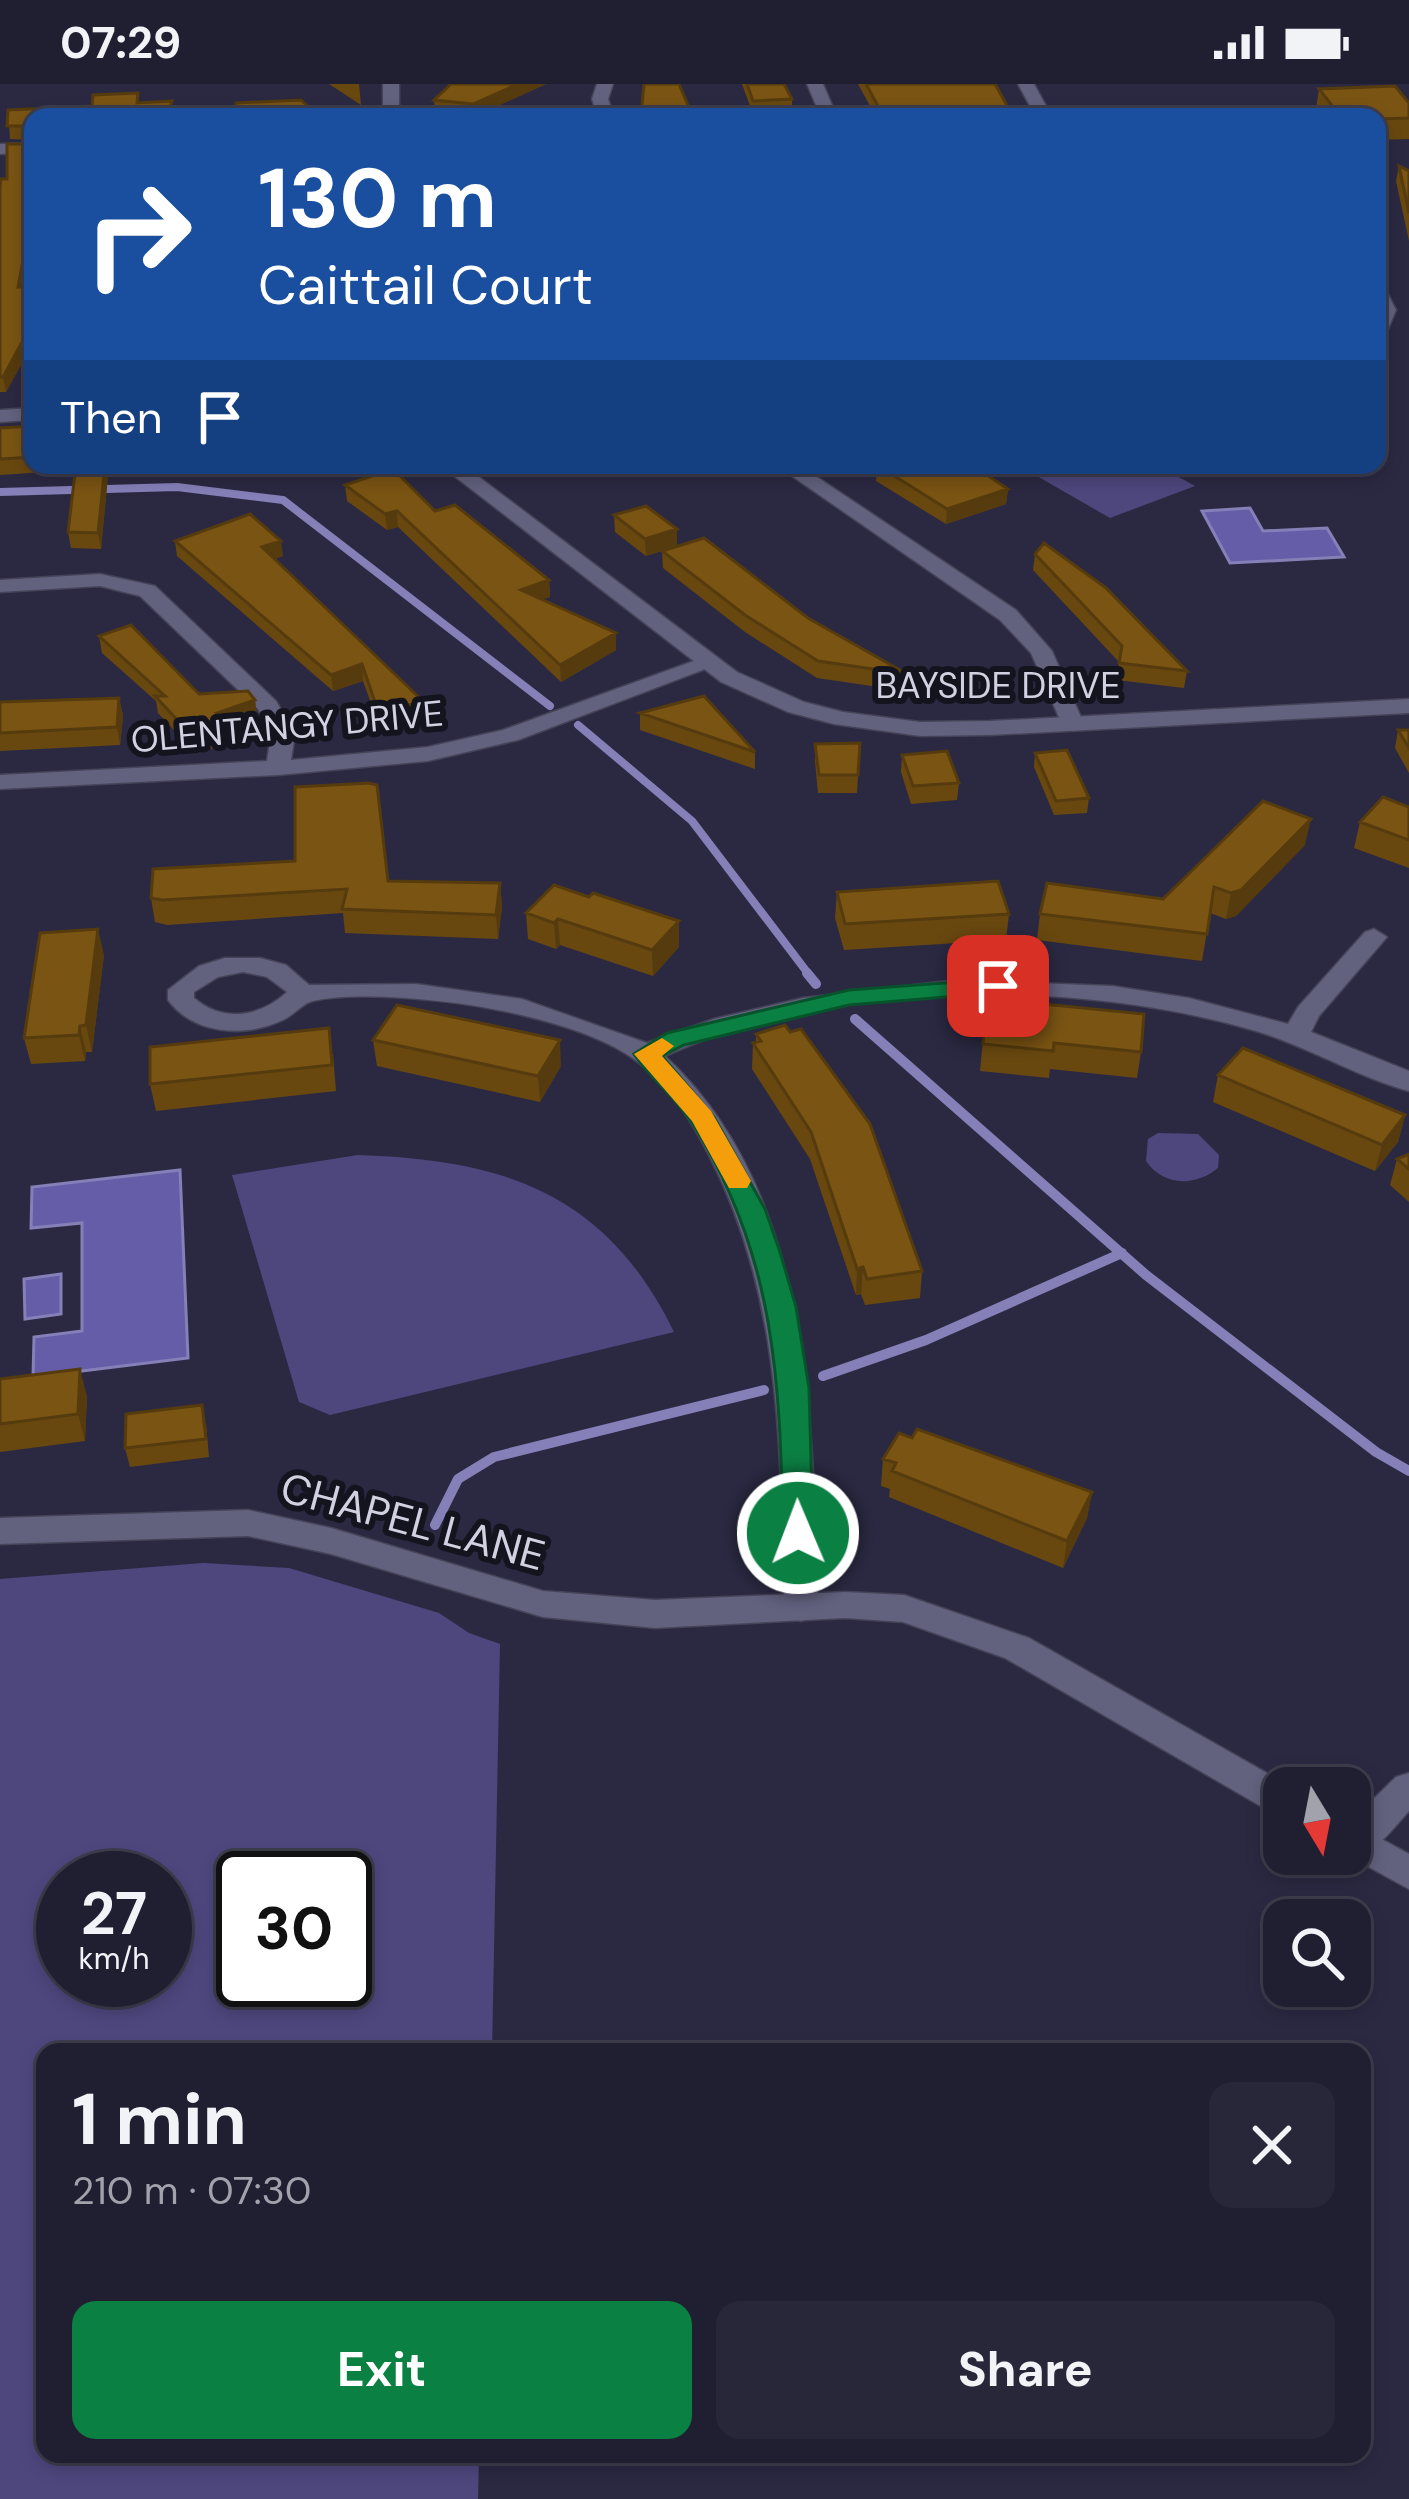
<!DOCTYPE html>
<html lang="en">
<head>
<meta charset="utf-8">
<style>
	:root { --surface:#201f32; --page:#28273a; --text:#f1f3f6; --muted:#a2a2ac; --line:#3d3d4d; --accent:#0b8043 }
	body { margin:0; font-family:"DM Sans",sans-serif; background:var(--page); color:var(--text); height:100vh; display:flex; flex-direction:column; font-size:45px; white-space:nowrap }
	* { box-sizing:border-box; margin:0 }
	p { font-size:39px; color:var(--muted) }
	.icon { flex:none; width:66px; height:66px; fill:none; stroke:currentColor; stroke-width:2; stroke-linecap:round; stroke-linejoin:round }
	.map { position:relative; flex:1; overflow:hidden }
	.panel { position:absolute; left:36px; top:1959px; width:1335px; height:420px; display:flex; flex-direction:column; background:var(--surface); border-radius:24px; box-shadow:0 6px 18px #0003,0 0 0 3px var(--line) }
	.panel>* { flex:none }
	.banner { position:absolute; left:24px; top:24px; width:1362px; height:366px; border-radius:24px; box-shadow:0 6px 18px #0003,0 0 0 3px var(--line); background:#1a4fa0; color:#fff; overflow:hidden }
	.needle { width:78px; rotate:170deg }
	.tools { position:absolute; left:1263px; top:1683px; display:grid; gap:24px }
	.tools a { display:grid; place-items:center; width:108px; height:108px; border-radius:24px; background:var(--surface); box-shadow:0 6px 18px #0003,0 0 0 3px var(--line); font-size:60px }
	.speed { position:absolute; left:36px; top:1767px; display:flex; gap:24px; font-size:60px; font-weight:700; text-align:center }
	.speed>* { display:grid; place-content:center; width:156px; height:156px; border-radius:50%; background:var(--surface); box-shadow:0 6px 18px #0003,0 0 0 3px var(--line); line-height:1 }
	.speed small { font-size:30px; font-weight:400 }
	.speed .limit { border:6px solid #111; border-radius:18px; background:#fff; color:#111 }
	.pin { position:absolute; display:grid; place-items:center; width:102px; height:102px; color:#fff; margin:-51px; border-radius:24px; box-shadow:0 6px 18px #0006 }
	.me { position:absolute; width:132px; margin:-66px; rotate:359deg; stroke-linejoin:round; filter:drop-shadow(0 0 9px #0008) }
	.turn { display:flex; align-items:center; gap:42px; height:252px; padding:0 36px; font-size:54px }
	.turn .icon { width:156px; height:156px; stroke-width:2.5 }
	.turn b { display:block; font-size:84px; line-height:102px }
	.then { display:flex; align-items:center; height:114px; padding:0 36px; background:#0003; gap:24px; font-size:45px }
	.round { display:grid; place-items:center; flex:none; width:126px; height:126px; border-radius:24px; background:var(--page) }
	.headline { display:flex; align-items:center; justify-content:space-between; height:204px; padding:0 36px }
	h1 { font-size:72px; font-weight:700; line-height:90px }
	.primary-button { display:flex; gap:24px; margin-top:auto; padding:24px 36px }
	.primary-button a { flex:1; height:138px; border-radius:24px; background:var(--accent); color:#fff; font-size:48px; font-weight:700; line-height:138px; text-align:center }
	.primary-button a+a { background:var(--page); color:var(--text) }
	.status { display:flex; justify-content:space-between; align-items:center; height:84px; padding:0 60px; background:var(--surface); direction:ltr }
	.status svg { height:33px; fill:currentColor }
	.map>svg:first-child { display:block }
	.green { fill:#4e477e; fill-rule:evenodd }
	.water { fill:#655da7; stroke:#8580b8; stroke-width:3 }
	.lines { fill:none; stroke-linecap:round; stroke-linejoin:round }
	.stream-far1 { stroke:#8580b8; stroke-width:8 }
	.stream { stroke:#8580b8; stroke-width:10 }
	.street-casing { stroke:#454358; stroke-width:3 }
	.secondary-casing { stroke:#454358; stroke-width:3 }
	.street { fill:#62617e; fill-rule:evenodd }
	.secondary { fill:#62617e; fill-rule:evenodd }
	.wall { fill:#694810 }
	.shaded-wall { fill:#553b0d }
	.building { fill:#7a5413; stroke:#553b0d; stroke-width:3 }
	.route { fill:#0b8043; stroke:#07532c; stroke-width:3 }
	.slow { fill:#f59e0b }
	.labels { text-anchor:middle; stroke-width:12; stroke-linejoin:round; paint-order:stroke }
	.far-street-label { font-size:36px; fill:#d1d1e1; stroke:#14141f }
	.street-label { font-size:42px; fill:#d1d1e1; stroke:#14141f }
</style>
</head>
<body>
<div class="status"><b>07:29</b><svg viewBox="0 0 49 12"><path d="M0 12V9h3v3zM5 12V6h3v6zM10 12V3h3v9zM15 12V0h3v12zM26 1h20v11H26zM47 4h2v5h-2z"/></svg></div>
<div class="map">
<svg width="1409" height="2415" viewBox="0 0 1409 2415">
	<rect width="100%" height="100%" fill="#2b2942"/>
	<path class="green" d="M1031,381H1157L1195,402L1110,434L1023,384Z
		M1158,1049L1198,1050L1219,1071L1218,1084C1195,1103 1163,1102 1146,1077L1148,1055Z
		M358,1071C505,1076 606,1109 674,1248L330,1331L299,1318L232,1091Z
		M203,1479L289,1484L439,1529L469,1549L500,1560L492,1968H45V2370H479L478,2415H0V1495ZM63,1794H165V1896H63ZM243,1794H345V1896H243Z"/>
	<path class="water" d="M1250,424L1263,447L1327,444L1344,473L1230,479L1202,427Z
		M180,1086L188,1274L33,1293L34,1253L82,1247V1139L31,1144L32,1103Z
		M61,1190V1230L25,1235L24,1195Z"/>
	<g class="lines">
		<path class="stream-far1" d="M0,408L177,403L283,416L550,622
			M578,641L692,737L810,892"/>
		<path class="stream" d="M807,889L816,900
			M855,935L1146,1191L1376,1368L1409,1387
			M823,1292L926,1256L1122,1169
			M435,1441L458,1395L494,1373L764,1306"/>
		<defs>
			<path id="street" d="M383,0H399V33H383Z
				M597,0H613L608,15L614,33H598L592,15Z
				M807,0H823L837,33H821Z
				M1018,0H1034L1052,33H1036Z
				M33,59V69L0,70V60Z
				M1377,200L1383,201L1396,226L1388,245L1377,251Z
				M776,381H799L1016,526L1052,567L1084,640L1080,645H1064L1031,569L1000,536Z
				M100,490L155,502L276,617L295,650L291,676L428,663L503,646L702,574L710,572L721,579L518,656L428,677L278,691L0,705V691L267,677L271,650L258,625L140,512L100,502L0,508V496Z
				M1374,845L1387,853L1319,932L1311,948L1409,987V1007C1357,993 1309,963 1256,947C1080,895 835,894 665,972C813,1109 812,1337 818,1523L813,1533L801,1537L789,1533L784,1523C781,1367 782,1213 709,1071C692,1037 670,1001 638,978C603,951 546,936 503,927C457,917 359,906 313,917C303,919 294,931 283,936C245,954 194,951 168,916V906L199,882L225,874H260L286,881L309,901L416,900L522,915L647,959L714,935L803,914L957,896L1112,902L1189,914L1288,940L1298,923L1365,848ZM243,888L267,893L287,908C260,933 223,939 194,914V908L218,893Z
				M1409,1689V1727C1392,1745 1373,1775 1347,1770L1350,1738L1396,1693Z"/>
			<path id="secondary" d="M33,324V336L0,338V326Z
				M440,381H463L737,588L804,618L843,628L920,638L990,637L1409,615V629L990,651L920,652L834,640L788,628L721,598Z
				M248,1426L331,1444L543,1507L655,1516L845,1508L904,1511L1029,1554L1293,1704H1284V1732L1271,1728L1005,1574L903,1538L845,1534L655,1544L543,1533L331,1470L248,1452L0,1460V1434Z
				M1350,1738L1409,1770V1805L1345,1770H1350Z"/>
		</defs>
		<use href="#street" class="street-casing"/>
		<use href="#secondary" class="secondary-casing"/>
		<use href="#street" class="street"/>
		<use href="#secondary" class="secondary"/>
	</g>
	<path class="wall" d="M329,0H359L361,21Z
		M546,0L473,33L435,29L434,16Z
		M742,0H784L792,15V28L753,30Z
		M858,0H995L1008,33H876Z
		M1319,5L1409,19V55L1377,56V33H1322L1316,25Z
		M138,9L139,19L172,17L173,33H33V56L10,55L8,26L92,22L93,11Z
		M33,57V150L23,203L33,202V259L6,308H0V103Z
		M1399,82L1409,87V157L1396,97Z
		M33,342V381H109L101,465L71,464L68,448L76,386L0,391V344Z
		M877,381H1017L986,391L1008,405L1006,420L946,440L876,397Z
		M345,401L435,427L549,496L550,513L542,515L616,566L561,598L398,443L387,446L347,417Z
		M614,431L677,445V462L646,472L615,448Z
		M175,457L283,472L275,475L426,635L379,641L363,597L333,607L177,472Z
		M662,467L808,534L907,590L906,607L817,594L745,548L663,484Z
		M1035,470L1187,587L1184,604L1117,596L1119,578L1033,486Z
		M99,552L199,610L255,616L257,633L224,644L225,651L212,665L198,653L185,658L158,629L156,617L102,569Z
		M119,614L123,632L120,661L0,667V618Z
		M640,629L755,668V685L640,646Z
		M1398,646H1409V689L1395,664Z
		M860,659L857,709H818L815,677V660Z
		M1035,669L1089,714L1087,729L1054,731L1034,683Z
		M902,671L959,699L957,716L911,720L901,688Z
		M1409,723V784L1354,764L1360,738Z
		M1305,761L1236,832L1226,835L1210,829L1202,877L1037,856L1040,830L1163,815Z
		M388,797L500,799L502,823L498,855L345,849L343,829L167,841L155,838L151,814Z
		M554,801L679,863L653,892L560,861L556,865L528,855L526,829Z
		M837,808L1009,830L1006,856L844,866L835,834Z
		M104,871L92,968H86L85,977L31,980L24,954Z
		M986,923L1141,968L1137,994L1050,985L1049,994L980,987Z
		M756,950L922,1187L920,1214L865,1221L861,1210L856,1211L810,1075L752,985L753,959L756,958Z
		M373,956L561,982L540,1018L377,982Z
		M333,970L336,1007L156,1027L150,1000Z
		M1218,991L1405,1031L1398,1058L1375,1087L1213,1018Z
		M1409,1070V1118L1390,1101L1397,1075Z
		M0,1295L87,1312L85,1357L0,1368Z
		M206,1339L209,1373L130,1383L125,1364Z
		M883,1375L1092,1408L1087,1434L1063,1484L889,1413L890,1405L881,1402Z"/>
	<path class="shaded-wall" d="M518,0H546L473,33V20Z
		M172,17L173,33H165Z
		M33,122V150L21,218L18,203Z
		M33,238V259L6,308L3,293Z
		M105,381H109L101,465L98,449Z
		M539,381H568L539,387Z
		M971,381H1017L970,396Z
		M1008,405L1006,420L946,440L947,425Z
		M397,427L398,443L387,446L385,430Z
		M677,445V462L646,472L645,455Z
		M281,457L283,472L264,478L262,463Z
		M549,496L550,513L522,522L521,506Z
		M616,549V566L561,598L560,581Z
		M362,580L363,597L333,607L331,591Z
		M119,614L123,632L120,661L117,643Z
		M255,616L257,633L224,644L225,651L212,665L209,648L217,629Z
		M425,619L426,635L379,641L377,624Z
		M195,636L198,653L185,658L182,641Z
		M1311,735L1305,761L1236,832L1226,835L1231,809Z
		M500,799L502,823L498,855L496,831Z
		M558,835L560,861L556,865L554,839Z
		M679,837V863L653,892L652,866Z
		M98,845L104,871L92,968L86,941Z
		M80,942L86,968L85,977L79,951Z
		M560,956L561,982L540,1018L538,992Z
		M1405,1031L1398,1058L1375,1087L1382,1061Z
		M863,1183L861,1210L856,1211L857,1185Z
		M80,1285L87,1312L85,1357L78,1330Z
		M1092,1408L1087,1434L1063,1484L1067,1457Z"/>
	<path class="building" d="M451,0H518L473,20L434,16Z
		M644,0H679L693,33H647L642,21Z
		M747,0H784L792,15L753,17Z
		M866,0H995L1009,25L999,27L1003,33H884Z
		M1395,2L1409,19V34L1377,35V33H1341L1319,5Z
		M138,9L137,19L172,17L165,33H33V42H7L8,26L92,22L93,11Z
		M301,16L320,33H235L236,19Z
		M33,57V122L18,203L33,202V238L3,293H0V103L1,95H7V60H31Z
		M1399,82L1409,87V129Z
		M33,342V373L0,375V344Z
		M76,381H105L98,449L68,448Z
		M877,381H972L1008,405L947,425Z
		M393,385L435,427L455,421L549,496L521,506L616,549L560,581L397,427L385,430L345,401Z
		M646,422L677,445L645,455L614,431Z
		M250,430L281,457L262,463L425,619L377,624L362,580L331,591L175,457Z
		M704,454L808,534L907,590L818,577L745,531L662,467Z
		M1044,459L1106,504L1187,587L1119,579L1122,562L1035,470Z
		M131,541L199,610L248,607L255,616L217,629L223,634L209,648L195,636L182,641L155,612H165L99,552Z
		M704,612L755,668L640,629Z
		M119,614L117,643L0,649V618Z
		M1398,646H1409V664Z
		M860,659L858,691H819L815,660Z
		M1067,666L1089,714L1056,717L1035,669Z
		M947,667L959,699L913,702L902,671Z
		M369,699L377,701L388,797L500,799L496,831L342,825L347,805L162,816L151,814L153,785L295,777V703Z
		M1383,713L1409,723V756L1360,738Z
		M1263,717L1311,735L1241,806L1231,809L1214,803L1207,850L1040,830L1047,799L1163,815Z
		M998,797L1009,830L845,840L837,808Z
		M554,801L589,813L593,809L679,837L652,866L558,835L554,839L526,829Z
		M98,845L86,941L80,942L79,951L24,954L40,849Z
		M1033,919L1144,930L1141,968L1054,959L1053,967L983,960L986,923L1032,928Z
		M397,921L560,956L538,992L373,956Z
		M785,941L790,948L801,945L870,1040L922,1187L867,1195L863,1183L857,1185L811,1048L753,959L761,957L756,950Z
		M329,944L332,981L150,1000V963Z
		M1243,964L1405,1031L1382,1061L1218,991Z
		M1409,1070V1085L1397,1075Z
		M80,1285L78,1330L0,1340V1295Z
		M202,1321L206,1355L125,1364L126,1330Z
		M917,1345L1092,1408L1067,1457L892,1387L896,1379L883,1375L899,1349L912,1354Z"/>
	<path class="route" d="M998,895L1007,897V908L849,921L684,961L662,972L714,1033L765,1125L780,1168L796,1223L809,1304L813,1449L809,1458H788L783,1449C780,1299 776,1172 693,1040C677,1015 651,995 634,970L667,949L849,906Z"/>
	<path class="slow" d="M662,954L674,962L662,972L711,1027L751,1097L747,1104H729L692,1037L634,970Z"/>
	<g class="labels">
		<g class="far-street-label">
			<text x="998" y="614">BAYSIDE DRIVE</text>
			<text transform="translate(287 642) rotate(-5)" y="13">OLENTANGY DRIVE</text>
		</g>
		<g class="street-label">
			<text transform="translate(413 1437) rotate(15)" y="15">CHAPEL LANE</text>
		</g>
	</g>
</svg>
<div class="tools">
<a><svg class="needle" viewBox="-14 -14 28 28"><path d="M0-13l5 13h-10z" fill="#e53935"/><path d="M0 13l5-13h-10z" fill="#a2a2ac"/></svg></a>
<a><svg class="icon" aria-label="search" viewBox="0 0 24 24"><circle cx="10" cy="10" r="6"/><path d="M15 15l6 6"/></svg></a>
</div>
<div class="speed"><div>27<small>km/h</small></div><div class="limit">30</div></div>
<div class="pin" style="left:998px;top:902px;background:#d93025"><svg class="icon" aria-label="arrive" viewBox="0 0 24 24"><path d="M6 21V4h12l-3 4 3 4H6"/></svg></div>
<svg class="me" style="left:798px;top:1449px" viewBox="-20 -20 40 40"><circle r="17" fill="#0b8043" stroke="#fff" stroke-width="3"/><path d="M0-11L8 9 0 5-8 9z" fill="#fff"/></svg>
<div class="banner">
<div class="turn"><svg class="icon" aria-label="right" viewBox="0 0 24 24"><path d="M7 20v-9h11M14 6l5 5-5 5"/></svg><div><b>130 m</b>Caittail Court</div></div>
<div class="then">Then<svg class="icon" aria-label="arrive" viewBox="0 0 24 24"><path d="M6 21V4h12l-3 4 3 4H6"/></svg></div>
</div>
<section class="panel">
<div class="headline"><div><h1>1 min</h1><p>210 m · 07:30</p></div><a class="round"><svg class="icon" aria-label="close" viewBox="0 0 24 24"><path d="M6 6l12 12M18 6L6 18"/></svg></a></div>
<div class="primary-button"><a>Exit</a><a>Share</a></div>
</section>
</div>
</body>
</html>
